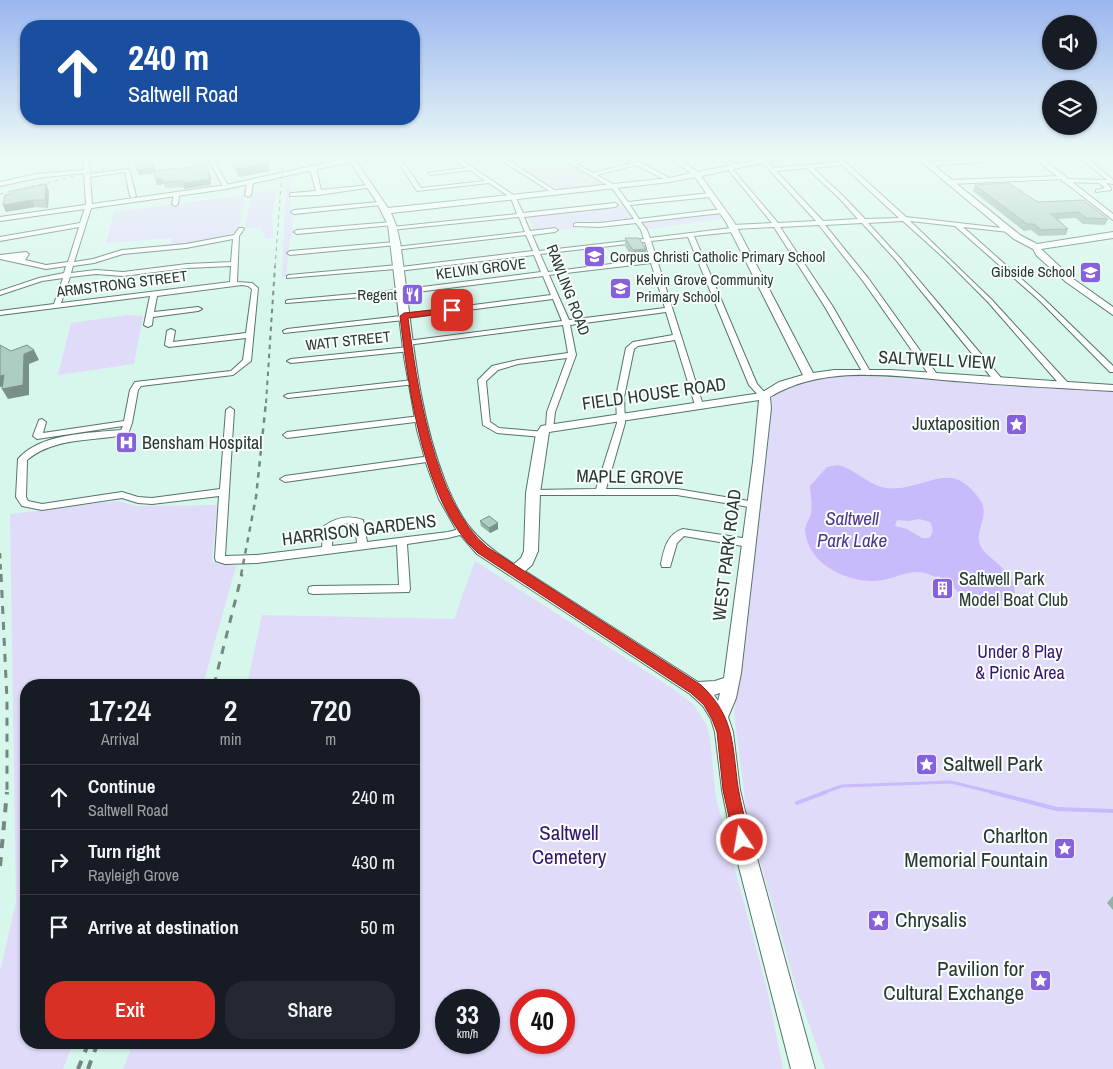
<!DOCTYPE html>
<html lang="en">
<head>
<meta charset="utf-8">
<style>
	:root { --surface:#171b24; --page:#242831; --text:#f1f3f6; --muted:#9ea1a6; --line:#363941; --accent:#d93025 }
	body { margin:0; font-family:"Archivo Narrow",sans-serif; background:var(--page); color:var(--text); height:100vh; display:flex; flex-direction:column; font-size:19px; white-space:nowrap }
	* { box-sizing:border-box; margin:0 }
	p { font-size:16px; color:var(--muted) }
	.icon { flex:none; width:28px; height:28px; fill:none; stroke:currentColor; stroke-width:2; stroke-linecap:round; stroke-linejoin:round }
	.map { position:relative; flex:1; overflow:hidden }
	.side { position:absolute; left:20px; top:679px; width:400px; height:370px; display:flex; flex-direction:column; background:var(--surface); border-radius:20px; box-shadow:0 1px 4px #0004 }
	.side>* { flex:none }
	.hud { position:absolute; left:20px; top:20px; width:400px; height:105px; border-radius:20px; box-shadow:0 1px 4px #0004; background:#1a4fa0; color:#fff; overflow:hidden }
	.tools { position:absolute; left:1042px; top:15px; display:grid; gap:10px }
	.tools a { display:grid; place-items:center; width:55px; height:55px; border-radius:50%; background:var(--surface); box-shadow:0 1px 4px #0004; font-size:25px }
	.speed { position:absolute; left:435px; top:989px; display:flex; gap:10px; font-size:25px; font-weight:700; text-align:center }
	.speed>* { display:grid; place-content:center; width:65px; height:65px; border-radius:50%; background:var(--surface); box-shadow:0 1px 4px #0004; line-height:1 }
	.speed small { font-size:12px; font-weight:400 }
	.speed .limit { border:8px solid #d22; background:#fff; color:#111 }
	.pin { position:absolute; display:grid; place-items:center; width:42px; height:42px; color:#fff; margin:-21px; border-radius:10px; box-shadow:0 2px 8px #0006 }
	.me { position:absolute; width:55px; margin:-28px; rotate:348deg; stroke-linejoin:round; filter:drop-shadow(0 0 4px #0008) }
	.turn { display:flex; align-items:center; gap:18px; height:105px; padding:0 25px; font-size:22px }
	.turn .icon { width:65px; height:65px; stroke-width:2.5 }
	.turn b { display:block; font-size:35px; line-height:42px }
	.eta { display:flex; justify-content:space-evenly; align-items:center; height:85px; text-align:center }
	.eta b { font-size:30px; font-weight:600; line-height:35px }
	.action { display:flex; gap:10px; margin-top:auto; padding:10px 25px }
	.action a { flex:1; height:58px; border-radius:20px; background:var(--accent); color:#fff; font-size:20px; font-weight:600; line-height:58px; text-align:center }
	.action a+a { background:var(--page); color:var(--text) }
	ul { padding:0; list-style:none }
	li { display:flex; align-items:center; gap:15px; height:65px; padding:0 25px; border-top:1px solid var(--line) }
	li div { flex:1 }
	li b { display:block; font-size:19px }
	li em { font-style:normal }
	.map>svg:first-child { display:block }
	.green { fill:#e1dbfa; fill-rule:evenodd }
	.water { fill:#c8bafb; fill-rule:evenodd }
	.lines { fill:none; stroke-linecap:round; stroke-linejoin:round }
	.stream-far1 { stroke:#c8bafb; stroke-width:3 }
	.stream { stroke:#c8bafb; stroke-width:4 }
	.street-casing { stroke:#56746a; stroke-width:2 }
	.secondary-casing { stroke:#56746a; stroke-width:2 }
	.street { fill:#fff; fill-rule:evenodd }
	.secondary { fill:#fff; fill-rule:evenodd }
	.rail-far4 { stroke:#738881; stroke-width:1; stroke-dasharray:4 4; stroke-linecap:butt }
	.rail-far3 { stroke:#738881; stroke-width:2; stroke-dasharray:4.5 4.5; stroke-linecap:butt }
	.rail-far2 { stroke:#738881; stroke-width:2.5; stroke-dasharray:5.5 5.5; stroke-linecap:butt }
	.rail-far1 { stroke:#738881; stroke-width:3; stroke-dasharray:8 8; stroke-linecap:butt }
	.rail { stroke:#738881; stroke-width:4; stroke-dasharray:9 9; stroke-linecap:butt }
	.wall { fill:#95b0a7 }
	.shaded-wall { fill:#799088 }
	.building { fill:#adcdc2; stroke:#799088 }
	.route { fill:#d93025; stroke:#8d1f18 }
	.labels { text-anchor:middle; stroke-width:4; stroke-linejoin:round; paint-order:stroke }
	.far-poi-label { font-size:15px; fill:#2a3733; stroke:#f7fefb; text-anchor:start }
	.far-street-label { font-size:15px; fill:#2a3733; stroke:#f7fefb }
	.street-label { font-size:18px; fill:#2a3733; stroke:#f7fefb }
	.poi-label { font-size:18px; fill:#2a3733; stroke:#f7fefb; text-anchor:start }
	.park-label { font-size:18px; fill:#391471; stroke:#f7fefb }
	.water-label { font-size:19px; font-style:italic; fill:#533591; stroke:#f7fefb }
	.near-poi-label { font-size:21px; fill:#2a3733; stroke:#f7fefb; text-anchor:start }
	.near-park-label { font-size:21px; fill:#391471; stroke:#f7fefb }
</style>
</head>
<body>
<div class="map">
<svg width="1113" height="1069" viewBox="0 0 1113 1069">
	<rect width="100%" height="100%" fill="#d7f7ec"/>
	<path class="green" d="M507,159H559L606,186L558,191Z
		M795,159H835L839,163L776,168L770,162Z
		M292,178L290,208L294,231L290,238L286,276H282L286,179Z
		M277,190L272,215L273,238L266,239L260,227L245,228L251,193Z
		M245,195L239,229C219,242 192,243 170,246L173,238L106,243L114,212Z
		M624,206L633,220L612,222L606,219L603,220V223L597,224L593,220L574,222L576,229L551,230L548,227L540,228L541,231L534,232L528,217Z
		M720,214L723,219L648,229L644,223Z
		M128,315L143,316L134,364L58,375L71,323Z
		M835,376H861L1113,390V1069H825L797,991L747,816L734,713L767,454L772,399L776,392L809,380Z
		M117,501L137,506L217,505L212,562L236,566L203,685H26V1042L73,1043L63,1069H0V971L16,902L10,514Z
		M475,561L672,688L693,704L706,724L710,738L716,798L767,989L783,1069H123L133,1043L414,1042V685H247L262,615L454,619ZM446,1000H489V1042H446ZM521,1000H564V1042H521Z"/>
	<path class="water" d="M838,465C857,470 868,485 886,488C925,493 950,455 980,500C992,517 970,534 983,550C994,563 1019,575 1014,595L993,604L959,593L953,587L954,585L938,576L935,577C910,564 898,581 873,581C844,581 808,563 805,531C805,524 810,519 811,513C813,504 810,495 810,486L827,467ZM919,519L930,522C933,528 934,533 929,538H922L907,529L895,526L897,520L909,521Z"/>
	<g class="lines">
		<path class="stream-far1" d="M822,793L842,786L951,782L996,793"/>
		<path class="stream" d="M991,792L1057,809L1113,811
			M797,803L826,792"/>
		<defs>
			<path id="street" d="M37,159H43L41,164H37Z
				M83,159H89L90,174L129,169L136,196L133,198L130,196L125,172L90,177L92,205L74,262L93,259L122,250L186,244L234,235L239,228H243L244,229L239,236L237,282L252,283L258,288L251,361L233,375L141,386L138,390L132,423L128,434C94,442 56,436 27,460L26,497L28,501L42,504L122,492L138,497L152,498L220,489L226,410L230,407L234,410L225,556L257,555L322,547L324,526C337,517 349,515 363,520L367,542L448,532L464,528L468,529L469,531L468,533L448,538L407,544L410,589L409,592L313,594L309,593L308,590L309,587L313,586L399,585L397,545L257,563L225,564L216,561L215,558L219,496L152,504L138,503L122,498L42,510L22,506L16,497L18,459C40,433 90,433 121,430L123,426L37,439L33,436L39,420L42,419L46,422L43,433L124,421L130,390L135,382L231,371L243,360L246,338L169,347L165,345L167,331L171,329L175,331L173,342L246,333L252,289L248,286L242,285L157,296L154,312L198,307L202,309L198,311L153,317L152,325L148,327L144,325L150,296L0,315V311L54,304L63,278L42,281L0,295V291L39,278L64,273L66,266L46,269L0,259V255L26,252L29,254L25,260L46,265L68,262L79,227L0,241V237L80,223L86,205L84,173L37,178L0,186V182L37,174L84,170ZM233,239L231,262L187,264L123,272L96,270L71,273L73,266L94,263L123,254L186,248ZM231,266L230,282L61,303L70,277L96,274L123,276L187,268ZM352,523L355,524L357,543L332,546L333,529L343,524Z
				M208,159H213L229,187L228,188H224Z
				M396,159H401L421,188L485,181L470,170L431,175L428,173L466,168L454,159H460L515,196L523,213L615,203L618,205L615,207L524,217L530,231L555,228L558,230L555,232L532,235L539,251L644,239L641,230L636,223L599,227L574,226V224L576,223H599L634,219L612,188L562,159H568L572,161L592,159L576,164L593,173L632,163L628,160L634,159L673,180L668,181L636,165L597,175L616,186L628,202L710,193L713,195L710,197L630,205L639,219L722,209L725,211L722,213L641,222L647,230L650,238L731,228L729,227L732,225L772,223L727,168V166L729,165L778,223L816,221L761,161L766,160L773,168L840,162L837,159H842L906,217L1011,229L1012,230L1009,232L963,227L1044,299L1113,366V372H1110L1040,301L955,226L910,221L992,300L1068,383V387H1062L988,302L945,259L903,221L868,223L900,258L1002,379V383H996L896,260L862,223L825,225L868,278L939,377L938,379H932L863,281L819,225L780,227L833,307L871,373L870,375H867L863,373L825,307L774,227L735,229L736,230L733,232L694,236L757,384L768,396L767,398H761L749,385L688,237L651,241L703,405L699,408L695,405L675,340L638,346L634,349L624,397L625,423L606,489H677L755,502L760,505L755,508L677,495H530L528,493L530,491L533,490L596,489L617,423L616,397L626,348L633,342L673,335L666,312L570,325L576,355L555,412L553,429H547L546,427L547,412L567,358L518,364L498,370L486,381L490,422L499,428L545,432L546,434L545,436L542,437L497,433L483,425L478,380L492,366L518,360L568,353L563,325L407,345L403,343L407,341L562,321L553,299L407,318L404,320L284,333L283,331L287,329L401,316L404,314L551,295L543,276L401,294L286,303V301L288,300L398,290L541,272L534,255L398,271L395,269L287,278V276L289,275L398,265L401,267L533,251L526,235L394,250L393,249L396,247L525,232L519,217L390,230L389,229L392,227L517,214L511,198L489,183L417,191ZM842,165L899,218L865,219L844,197L813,168ZM807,168L840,199L858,219L823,221L776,171ZM645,242L650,259L548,272L540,254ZM651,263L665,308L569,320L549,275Z
				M500,159H506L559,193L554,194Z
				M720,159H727L739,166L734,167Z
				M987,159H1024L926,166L923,164L926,162Z
				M1082,159H1088L1113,180V184L1106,183L1111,188V190L1096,192V190L1105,188L1099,183L1063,182L1062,181L1065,179L1107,180Z
				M313,167L316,169L321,190L369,185L372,187L319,195L290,196V194L292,193L316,191L310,169Z
				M1062,176L1065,178L1064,179L950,184L947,182L950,180Z
				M250,181L253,183L251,195L248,197L245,195L247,183Z
				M174,194L179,195L178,204L175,206L172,204Z
				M379,202L382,204L381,205L294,214L291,212L294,210Z
				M391,222L394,224L393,225L297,234L294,232L297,230Z
				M395,242L397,243V245L290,255L287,253L290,251Z
				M408,347L412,349L411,351L291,363L287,361L291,359Z
				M413,380L417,382L416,384L288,398L284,396L288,394Z
				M420,416L423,417V421L287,438L283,435L287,432Z
				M431,456L436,459L434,461L285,482L280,479L285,476Z
				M683,529L749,539L754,543L749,547L684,536L677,543L670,567H662L661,564C664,549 667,534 683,529Z"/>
			<path id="secondary" d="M344,159H358L356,161L388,208L670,178L691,173L671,159H680L698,172L762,159H781L701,176L734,222L813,373L834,370H891L1113,385V391C1065,388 1016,386 968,382C903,378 828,362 770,397L771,408L765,462L741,673L736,698L728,717L733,732L740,790L752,840L815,1069H791L732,840L722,790L715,732L711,719L703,706L690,694L477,554L457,531L439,499L427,466L417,430L404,357L388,225L376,201L350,162L226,189L0,221V217L226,185ZM695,177L726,222L803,375L779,382L761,393L541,426L536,434L526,493L524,551L521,558L514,564C496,553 481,542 468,525C458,512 451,496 445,481C415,405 412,322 400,242L396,225L391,213L670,182ZM759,400L753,462L724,678L715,681L698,682L525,571L532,565L538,551L540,493L549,432ZM720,693L718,701L714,695Z
				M918,159H926L1020,235L1037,244L1113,232V238L1041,249L1072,278L1113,307V315L1066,282L1037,256L1033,249L1014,239Z
				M1035,159H1043L1113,214V220Z"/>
		</defs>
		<use href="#street" class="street-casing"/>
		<use href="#secondary" class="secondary-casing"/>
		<use href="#street" class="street"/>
		<use href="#secondary" class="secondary"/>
		<path class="rail-far4" d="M0,194L147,159
			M275,267L283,159"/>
		<path class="rail-far3" d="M266,403L275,266"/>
		<path class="rail-far2" d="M0,553L1,575
			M241,575L256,497L266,402"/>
		<path class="rail-far1" d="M1,574L7,700V793
			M214,685L242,574"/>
		<path class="rail" d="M0,866L7,792
			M78,1069L89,1042
			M88,1069L98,1042"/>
	</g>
	<path class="wall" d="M231,159L268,163L270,171L239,177L233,167Z
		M154,165L156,171L177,170L212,180H210L211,185L184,189V187L165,188L164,184L157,185L154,173L139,175L137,170Z
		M975,185L1038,202L1108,219L1105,225L1083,224L1076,218L1058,219L1068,229L1066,235L1039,236L1031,230L1024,231L973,191Z
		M49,191L48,208L35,207L6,212L3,205Z
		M625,238L645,258L633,259L625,246Z
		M480,521L498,523V529L490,533L481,526Z
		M1113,896V910L1107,903Z"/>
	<path class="shaded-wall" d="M153,159L156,173L139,175L137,170Z
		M268,163L270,171L239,177L237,169Z
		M210,174L212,180H210L211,185L184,189L183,183Z
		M162,178L164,184L157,185L155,179Z
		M46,184L49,191L48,208L45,200Z
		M32,200L35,207L6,212L3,205Z
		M646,249L645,258L633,259V250Z
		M34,350L39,360L29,364V395L8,399L2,389L24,354Z
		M4,375L10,385L0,387V376Z
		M498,523V529L490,533L489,528Z"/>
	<path class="building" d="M153,159L154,167L137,170L135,161Z
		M231,159H265L268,163L237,169Z
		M205,164L210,174L208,175L210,179L183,183L182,181L163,182L162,178L155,179L154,171L176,168L177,170Z
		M1008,183L1038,202L1083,200L1108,219L1086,218L1079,212L1051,214L1068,229L1041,230L1034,224H1027L975,185Z
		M46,184L45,200H32L3,205L5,195L11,194L12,191Z
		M625,238H639L646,249L633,250Z
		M0,345L11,351L27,345L34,350L24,354L23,385L2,389L4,375L0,376Z
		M489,516L498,523L489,528L480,521Z"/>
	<linearGradient id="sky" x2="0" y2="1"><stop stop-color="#9bb6f0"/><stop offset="0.51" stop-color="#edfbf6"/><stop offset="1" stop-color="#edfbf6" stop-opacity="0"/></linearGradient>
	<rect width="1113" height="309" fill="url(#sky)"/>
	<path class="route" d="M452,308L456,310L455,312L408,318C417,384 433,502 487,547L701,685C735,717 732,744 738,787C741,805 746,823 750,840L747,846L742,848L736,846L734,840L723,790L717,732L712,719L704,705L691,693L478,553C423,505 408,385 400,316L404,313Z"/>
	<defs>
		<symbol id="school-square" viewBox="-11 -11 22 22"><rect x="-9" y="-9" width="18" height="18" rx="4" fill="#8661dc" stroke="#f7fefb"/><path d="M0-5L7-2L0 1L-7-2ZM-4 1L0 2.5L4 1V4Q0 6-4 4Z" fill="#fff"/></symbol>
		<symbol id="restaurant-square" viewBox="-11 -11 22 22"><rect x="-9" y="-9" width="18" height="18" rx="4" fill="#8661dc" stroke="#f7fefb"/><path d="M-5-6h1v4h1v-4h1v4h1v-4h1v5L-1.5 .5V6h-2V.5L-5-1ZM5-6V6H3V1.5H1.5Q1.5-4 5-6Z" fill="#fff"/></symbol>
		<symbol id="sight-square" viewBox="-11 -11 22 22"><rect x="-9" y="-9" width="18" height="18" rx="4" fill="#8661dc" stroke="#f7fefb"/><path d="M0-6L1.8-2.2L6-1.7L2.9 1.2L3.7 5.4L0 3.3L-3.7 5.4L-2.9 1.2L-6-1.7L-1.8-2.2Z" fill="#fff"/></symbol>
		<symbol id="hospital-square" viewBox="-11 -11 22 22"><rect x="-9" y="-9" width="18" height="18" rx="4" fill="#8661dc" stroke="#f7fefb"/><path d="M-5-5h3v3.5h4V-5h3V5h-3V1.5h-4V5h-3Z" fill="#fff"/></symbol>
		<symbol id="building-square" viewBox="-11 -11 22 22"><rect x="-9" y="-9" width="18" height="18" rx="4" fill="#8661dc" stroke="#f7fefb"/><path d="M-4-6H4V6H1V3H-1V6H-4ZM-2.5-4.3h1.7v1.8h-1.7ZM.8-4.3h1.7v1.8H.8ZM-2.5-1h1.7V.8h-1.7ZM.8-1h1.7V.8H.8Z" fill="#fff"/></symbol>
	</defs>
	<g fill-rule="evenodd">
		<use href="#school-square" x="582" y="244" width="25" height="25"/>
		<use href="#school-square" x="1078" y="260" width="25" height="25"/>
		<use href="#school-square" x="608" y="276" width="25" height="25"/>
		<use href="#restaurant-square" x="400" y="282" width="25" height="25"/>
		<use href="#sight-square" x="1004" y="412" width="25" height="25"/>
		<use href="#hospital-square" x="114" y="430" width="25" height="25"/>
		<use href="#building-square" x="930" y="576" width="25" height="25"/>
		<use href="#sight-square" x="914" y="752" width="25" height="25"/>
		<use href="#sight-square" x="1052" y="836" width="25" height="25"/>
		<use href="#sight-square" x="866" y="908" width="25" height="25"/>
		<use href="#sight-square" x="1028" y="968" width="25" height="25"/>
	</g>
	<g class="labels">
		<g class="far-poi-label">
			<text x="610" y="262">Corpus Christi Catholic Primary School</text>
			<text x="1075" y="277" text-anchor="end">Gibside School</text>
			<text x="636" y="285">Kelvin Grove Community<tspan x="636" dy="17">Primary School</tspan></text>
			<text x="397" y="300" text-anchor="end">Regent</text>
		</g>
		<g class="far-street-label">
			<text transform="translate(481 269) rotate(-7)" y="5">KELVIN GROVE</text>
			<text transform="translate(122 284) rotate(-7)" y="5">ARMSTRONG STREET</text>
			<text transform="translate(568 290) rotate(69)" y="5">RAWLING ROAD</text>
			<text transform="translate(348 341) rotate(-6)" y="5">WATT STREET</text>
		</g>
		<g class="street-label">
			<text transform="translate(937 360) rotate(3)" y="6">SALTWELL VIEW</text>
			<text transform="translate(654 394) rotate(-8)" y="6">FIELD HOUSE ROAD</text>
			<text transform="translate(630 477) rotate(1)" y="6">MAPLE GROVE</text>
			<text transform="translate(359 530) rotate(-7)" y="6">HARRISON GARDENS</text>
			<text transform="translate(727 555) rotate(-83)" y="6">WEST PARK ROAD</text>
		</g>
		<g class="poi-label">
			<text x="1000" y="430" text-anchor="end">Juxtaposition</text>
			<text x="142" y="449">Bensham Hospital</text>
			<text x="959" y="585">Saltwell Park<tspan x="959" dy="21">Model Boat Club</tspan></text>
		</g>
		<g class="park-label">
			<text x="1020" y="658">Under 8 Play<tspan x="1020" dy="21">&amp; Picnic Area</tspan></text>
		</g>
		<g class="water-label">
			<text x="852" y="525">Saltwell<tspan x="852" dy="22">Park Lake</tspan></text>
		</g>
		<g class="near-poi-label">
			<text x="943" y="771">Saltwell Park</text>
			<text x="1048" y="843" text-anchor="end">Charlton<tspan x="1048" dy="24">Memorial Fountain</tspan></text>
			<text x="895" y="927">Chrysalis</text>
			<text x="1024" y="976" text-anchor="end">Pavilion for<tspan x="1024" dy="24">Cultural Exchange</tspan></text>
		</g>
		<g class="near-park-label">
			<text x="569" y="840">Saltwell<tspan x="569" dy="24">Cemetery</tspan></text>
		</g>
	</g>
</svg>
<div class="tools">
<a><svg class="icon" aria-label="sound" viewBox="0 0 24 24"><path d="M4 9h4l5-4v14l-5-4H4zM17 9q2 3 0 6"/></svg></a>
<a><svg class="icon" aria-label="layers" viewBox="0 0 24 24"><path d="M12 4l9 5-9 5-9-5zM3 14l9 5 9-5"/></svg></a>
</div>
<div class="speed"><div>33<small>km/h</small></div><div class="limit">40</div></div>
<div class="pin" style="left:452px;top:310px;background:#d93025"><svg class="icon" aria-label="arrive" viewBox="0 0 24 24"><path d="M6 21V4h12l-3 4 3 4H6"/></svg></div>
<svg class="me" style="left:742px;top:840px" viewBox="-20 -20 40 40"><circle r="17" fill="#d93025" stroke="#fff" stroke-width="3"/><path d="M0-11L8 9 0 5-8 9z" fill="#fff"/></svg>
<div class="hud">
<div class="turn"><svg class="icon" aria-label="ahead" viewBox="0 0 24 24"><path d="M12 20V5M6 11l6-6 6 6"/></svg><div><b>240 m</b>Saltwell Road</div></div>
</div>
<section class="side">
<div class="eta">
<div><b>17:24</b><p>Arrival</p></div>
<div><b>2</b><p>min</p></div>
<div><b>720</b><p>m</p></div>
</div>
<ul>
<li><svg class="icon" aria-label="ahead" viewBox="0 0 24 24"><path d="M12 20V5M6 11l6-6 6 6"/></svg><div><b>Continue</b><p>Saltwell Road</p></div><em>240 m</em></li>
<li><svg class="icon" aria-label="right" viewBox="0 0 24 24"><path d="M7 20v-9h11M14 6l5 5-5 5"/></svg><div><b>Turn right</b><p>Rayleigh Grove</p></div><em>430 m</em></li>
<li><svg class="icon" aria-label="arrive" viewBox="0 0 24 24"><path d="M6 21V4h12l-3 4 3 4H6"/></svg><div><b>Arrive at destination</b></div><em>50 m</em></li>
</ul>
<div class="action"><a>Exit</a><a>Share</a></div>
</section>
</div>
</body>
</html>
